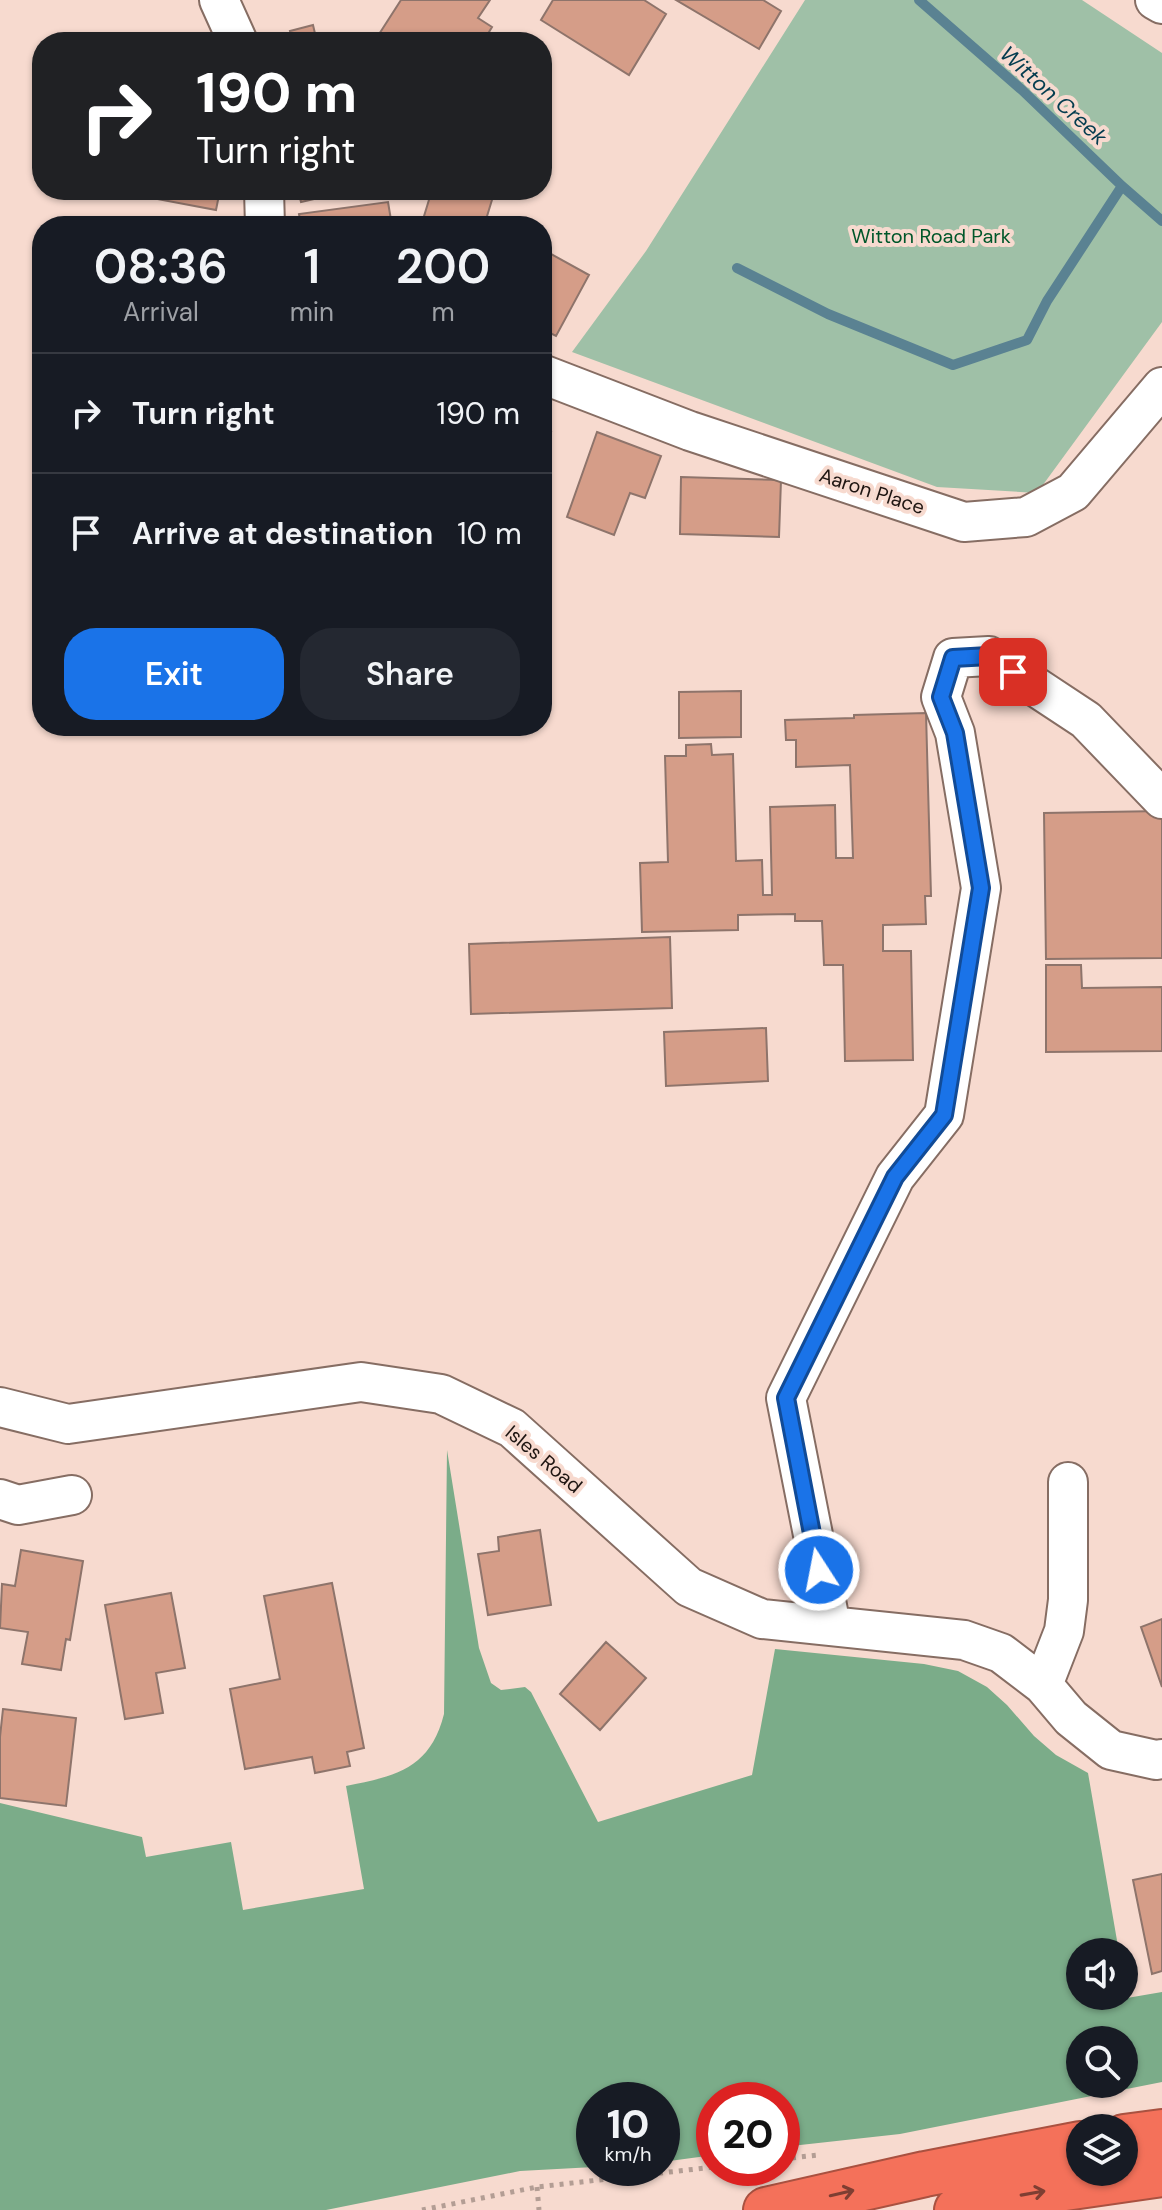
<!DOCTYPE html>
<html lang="en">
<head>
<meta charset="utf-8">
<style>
	:root { --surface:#171b24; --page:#242831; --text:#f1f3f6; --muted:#9ea1a6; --line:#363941; --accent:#1a73e8 }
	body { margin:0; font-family:"DM Sans",sans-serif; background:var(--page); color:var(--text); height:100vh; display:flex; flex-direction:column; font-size:30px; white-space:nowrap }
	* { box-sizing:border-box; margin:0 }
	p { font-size:26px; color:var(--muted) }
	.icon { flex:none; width:44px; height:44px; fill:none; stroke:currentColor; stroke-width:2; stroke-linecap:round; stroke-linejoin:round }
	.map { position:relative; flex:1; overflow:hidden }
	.side { position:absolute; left:32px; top:216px; width:520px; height:520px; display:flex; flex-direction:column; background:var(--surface); border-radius:32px; box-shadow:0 2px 6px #0004 }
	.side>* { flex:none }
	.banner { position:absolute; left:32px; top:32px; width:520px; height:168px; border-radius:32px; box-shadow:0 2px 6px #0004; background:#202124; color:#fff; overflow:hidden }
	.controls { position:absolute; left:1066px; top:1938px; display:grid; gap:16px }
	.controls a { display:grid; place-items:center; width:72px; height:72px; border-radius:50%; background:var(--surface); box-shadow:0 2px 6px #0004; font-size:40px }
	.speed { position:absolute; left:576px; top:2082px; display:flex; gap:16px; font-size:40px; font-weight:700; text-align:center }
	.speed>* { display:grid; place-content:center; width:104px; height:104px; border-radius:50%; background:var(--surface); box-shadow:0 2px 6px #0004; line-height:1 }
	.speed small { font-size:20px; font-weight:400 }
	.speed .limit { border:12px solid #d22; background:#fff; color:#111 }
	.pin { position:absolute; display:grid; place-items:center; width:68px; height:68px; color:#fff; margin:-34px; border-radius:16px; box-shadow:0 4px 12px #0006 }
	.me { position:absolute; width:88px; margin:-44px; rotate:349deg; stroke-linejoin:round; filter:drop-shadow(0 0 6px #0008) }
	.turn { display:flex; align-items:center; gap:28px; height:168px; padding:0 32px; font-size:36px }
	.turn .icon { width:104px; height:104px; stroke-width:2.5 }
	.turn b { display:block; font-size:56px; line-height:68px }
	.eta { display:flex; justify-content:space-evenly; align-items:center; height:136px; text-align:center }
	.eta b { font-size:48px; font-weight:600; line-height:56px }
	.cta { display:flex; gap:16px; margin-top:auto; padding:16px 32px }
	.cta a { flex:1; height:92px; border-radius:32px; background:var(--accent); color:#fff; font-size:32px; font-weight:600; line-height:92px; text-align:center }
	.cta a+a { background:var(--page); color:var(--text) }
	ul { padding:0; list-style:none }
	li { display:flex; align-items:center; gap:24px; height:120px; padding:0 32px; border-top:2px solid var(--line) }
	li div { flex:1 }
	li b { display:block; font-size:30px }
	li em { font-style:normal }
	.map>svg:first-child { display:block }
	.green { fill:#9fc0a7 }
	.forest { fill:#7bac89; fill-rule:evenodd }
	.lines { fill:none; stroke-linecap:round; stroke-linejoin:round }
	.stream { stroke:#5a8292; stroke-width:10 }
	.building { fill:#d59d88; stroke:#8e746b; stroke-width:2 }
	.minor-casing { stroke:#866d63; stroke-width:42 }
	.highway-casing { stroke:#a95140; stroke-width:48 }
	.path { stroke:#b39d94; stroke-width:5; stroke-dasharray:4 6; stroke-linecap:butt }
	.minor { stroke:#fff; stroke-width:38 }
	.highway { stroke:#f4715a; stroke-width:44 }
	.oneway { stroke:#7e3e32 }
	.route-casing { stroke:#114b97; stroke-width:20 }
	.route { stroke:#1a73e8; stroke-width:14 }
	.labels { text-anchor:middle; stroke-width:8; stroke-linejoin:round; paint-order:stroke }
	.park-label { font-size:20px; fill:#00572a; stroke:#f7dacf }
	.street-label { font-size:20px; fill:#1e1511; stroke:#f7dacf }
	.water-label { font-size:22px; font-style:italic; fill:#043c4f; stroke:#f7dacf }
</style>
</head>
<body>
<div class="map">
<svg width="1162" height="2210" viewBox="0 0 1162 2210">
	<rect width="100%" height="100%" fill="#f7dacf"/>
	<path class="green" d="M805,0H1082L1162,53V322L1037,493L937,487L572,352L646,251Z"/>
	<path class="forest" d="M447,1450L479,1648L491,1683L501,1690L525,1687L531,1692L598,1822L752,1775L775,1649L924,1664L958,1671L987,1687L1007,1705L1034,1736L1056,1755L1088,1773L1119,1952H1080V1996H1124V1981L1127,1998L1162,1992V2082L900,2134L782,2147V2100H714V2155L662,2162V2100H594V2167L520,2171L326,2210H0V1803L142,1837L146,1857L231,1842L243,1910L364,1889L346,1786C396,1776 430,1769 444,1714ZM1080,2040H1124V2084H1080Z"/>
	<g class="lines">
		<path class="stream" d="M919,0L1022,90L1122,186L1162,221
			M737,268L828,314L953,365L1027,340L1047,301L1122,186"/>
	</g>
	<path class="building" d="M401,0H490L478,18L492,27L483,42H374Z
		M553,0H644L666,14L629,75L541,20Z
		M676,0H763L781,11L759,49Z
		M313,25L317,42H293L290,31Z
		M173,38L203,42H172Z
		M154,190H220L216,210L152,198Z
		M298,190H353L301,202Z
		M432,190H495L484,226H421Z
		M388,202L392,226H301L299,214Z
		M542,249L589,275L556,336L542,329Z
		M542,428L551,432L542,452Z
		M597,432L661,456L645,498L630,493L614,535L567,517Z
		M681,477L781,480L779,537L680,534Z
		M741,691V737L679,738V692Z
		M926,713L931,896H925L926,924L883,925V951H911L913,1060L845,1061L843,965H824L822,921H795V914L738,915V930L642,932L640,863L668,862L665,756H686V745L711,744L712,755L733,754L736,861L762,860L763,895H772L770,807L835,805L836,858H853L850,765L796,767V740H786L785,720L854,718V715Z
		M1162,811V958L1046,959L1044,813Z
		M670,937L672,1008L471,1014L469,944Z
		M1046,965H1081L1082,988L1162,987V1051L1046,1052Z
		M766,1028L768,1081L666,1086L664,1032Z
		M540,1530L551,1605L488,1615L478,1554L499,1551L498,1537Z
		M21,1550L83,1561L70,1640L66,1639L61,1670L22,1664L28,1632L0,1628L2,1584L15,1586Z
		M332,1583L364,1748L347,1752L350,1766L315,1773L312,1757L245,1769L230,1689L280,1679L264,1596Z
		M171,1593L185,1668L156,1673L163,1713L125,1719L105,1605Z
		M1162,1619V1687L1141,1627Z
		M606,1642L646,1678L600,1730L560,1694Z
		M3,1709L76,1718L66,1806L0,1798V1737Z
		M1162,1874V1971L1152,1974L1133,1880Z"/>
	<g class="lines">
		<defs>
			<path id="minor" d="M219,0L238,42
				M1155,0L1162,4
				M264,190L265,226
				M542,374L690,431L964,522L1026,517L1073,492L1162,387
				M0,1407L68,1424L361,1382L441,1394L512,1428L689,1587L762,1619L964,1640L1001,1653L1043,1685L1071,1718L1111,1750L1156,1760L1162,1759
				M0,1499L18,1505L72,1495
				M831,1626L786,1398L895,1177L944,1115L981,888L955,733L941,697L953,658L989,656L1086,720L1162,799
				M1043,1685L1064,1631L1068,1600V1482"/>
			<path id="highway" d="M1124,2137L1162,2132
				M766,2210L925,2174L1080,2144
				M957,2210L1030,2193L1162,2174"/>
		</defs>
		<use href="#minor" class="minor-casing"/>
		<use href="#highway" class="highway-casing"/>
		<path class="path" d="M782,2159L818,2155
			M537,2187L539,2210
			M422,2210L537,2187L714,2167"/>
		<use href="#minor" class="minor"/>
		<use href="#highway" class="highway"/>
	</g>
	<defs><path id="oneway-shaft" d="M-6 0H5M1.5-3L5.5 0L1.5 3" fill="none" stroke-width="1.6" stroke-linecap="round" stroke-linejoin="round" transform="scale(2)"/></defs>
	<g class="oneway">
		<use href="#oneway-shaft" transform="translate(842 2193) rotate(-13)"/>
		<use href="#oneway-shaft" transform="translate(1033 2193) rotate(-10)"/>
	</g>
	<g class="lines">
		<defs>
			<path id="route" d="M819,1570L786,1398L895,1177L944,1115L981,888L955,733L941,697L953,658L989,656L1013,672"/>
		</defs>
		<use href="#route" class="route-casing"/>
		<use href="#route" class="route"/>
	</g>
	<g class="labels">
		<g class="park-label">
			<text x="931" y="243">Witton Road Park</text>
		</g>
		<g class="street-label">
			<text transform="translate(872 491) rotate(18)" y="7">Aaron Place</text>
			<text transform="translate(544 1459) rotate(40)" y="7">Isles Road</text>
		</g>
		<g class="water-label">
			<text transform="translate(1054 95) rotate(42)" y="8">Witton Creek</text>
		</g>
	</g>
</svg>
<div class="controls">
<a><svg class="icon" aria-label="sound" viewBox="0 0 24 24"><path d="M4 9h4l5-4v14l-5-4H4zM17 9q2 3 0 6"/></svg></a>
<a><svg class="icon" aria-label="search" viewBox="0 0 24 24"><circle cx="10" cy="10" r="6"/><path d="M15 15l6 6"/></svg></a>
<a><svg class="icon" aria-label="layers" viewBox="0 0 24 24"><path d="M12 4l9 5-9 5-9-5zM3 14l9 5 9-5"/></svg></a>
</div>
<div class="speed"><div>10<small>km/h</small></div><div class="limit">20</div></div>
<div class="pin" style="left:1013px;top:672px;background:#d93025"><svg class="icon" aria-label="arrive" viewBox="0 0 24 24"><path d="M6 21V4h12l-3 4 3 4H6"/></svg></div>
<svg class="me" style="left:819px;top:1570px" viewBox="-20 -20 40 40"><circle r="17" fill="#1a73e8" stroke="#fff" stroke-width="3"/><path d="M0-11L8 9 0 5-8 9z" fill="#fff"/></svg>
<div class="banner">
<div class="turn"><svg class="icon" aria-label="right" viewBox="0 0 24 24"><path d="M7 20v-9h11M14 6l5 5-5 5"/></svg><div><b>190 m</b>Turn right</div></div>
</div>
<section class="side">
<div class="eta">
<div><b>08:36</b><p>Arrival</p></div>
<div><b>1</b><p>min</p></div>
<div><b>200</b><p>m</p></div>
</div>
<ul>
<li><svg class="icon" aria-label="right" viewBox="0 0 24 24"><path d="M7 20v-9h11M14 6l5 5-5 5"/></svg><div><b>Turn right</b></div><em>190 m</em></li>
<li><svg class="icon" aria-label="arrive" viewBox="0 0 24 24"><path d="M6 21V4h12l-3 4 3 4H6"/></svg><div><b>Arrive at destination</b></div><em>10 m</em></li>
</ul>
<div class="cta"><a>Exit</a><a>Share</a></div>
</section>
</div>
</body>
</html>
